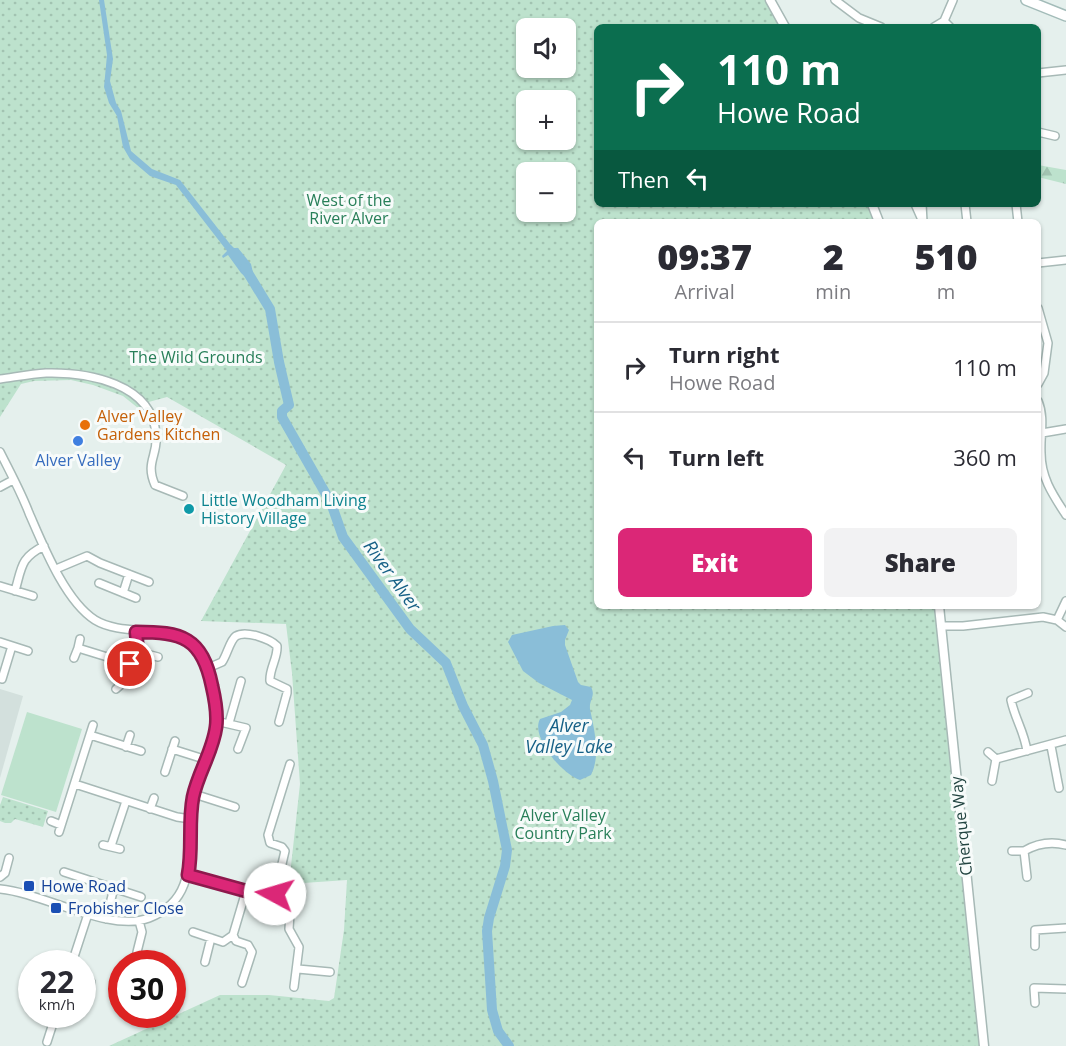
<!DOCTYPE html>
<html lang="en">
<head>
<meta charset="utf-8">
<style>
	:root { --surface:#fff; --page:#f2f2f3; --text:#2b2b33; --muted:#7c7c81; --line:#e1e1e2; --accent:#db2777 }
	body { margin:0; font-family:"Open Sans",sans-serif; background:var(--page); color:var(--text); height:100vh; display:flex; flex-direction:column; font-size:22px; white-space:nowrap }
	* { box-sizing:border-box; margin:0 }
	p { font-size:20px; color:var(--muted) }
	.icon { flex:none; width:33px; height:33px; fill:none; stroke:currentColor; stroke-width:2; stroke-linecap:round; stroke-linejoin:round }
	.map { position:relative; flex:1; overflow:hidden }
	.details { position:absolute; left:594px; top:219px; width:447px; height:390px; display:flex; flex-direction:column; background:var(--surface); border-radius:9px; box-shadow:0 2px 4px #0004 }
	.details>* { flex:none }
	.hud { position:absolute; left:594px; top:24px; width:447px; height:183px; border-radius:9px; box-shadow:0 2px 4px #0004; background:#0b6e4f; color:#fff; overflow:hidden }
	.tools { position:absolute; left:516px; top:18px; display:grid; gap:12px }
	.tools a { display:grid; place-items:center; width:60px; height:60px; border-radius:9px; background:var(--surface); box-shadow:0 2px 4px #0004; font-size:30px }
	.speed { position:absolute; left:18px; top:950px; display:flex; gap:12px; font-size:30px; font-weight:700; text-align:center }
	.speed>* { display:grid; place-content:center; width:78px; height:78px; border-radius:50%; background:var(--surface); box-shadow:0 2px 4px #0004; line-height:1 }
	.speed small { font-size:15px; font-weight:400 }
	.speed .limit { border:9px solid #d22; background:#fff; color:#111 }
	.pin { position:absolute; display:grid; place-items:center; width:51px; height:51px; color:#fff; margin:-26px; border:3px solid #fff; border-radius:50%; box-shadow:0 2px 6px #0007 }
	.me { position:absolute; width:66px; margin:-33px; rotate:276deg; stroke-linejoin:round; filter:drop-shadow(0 0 4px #0008) }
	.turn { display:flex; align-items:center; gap:21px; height:126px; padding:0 24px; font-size:27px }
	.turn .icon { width:78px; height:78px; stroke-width:2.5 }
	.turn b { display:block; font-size:42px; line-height:51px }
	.then { display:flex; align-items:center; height:57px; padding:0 24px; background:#0003; gap:12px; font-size:22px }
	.eta { display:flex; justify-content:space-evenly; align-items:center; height:102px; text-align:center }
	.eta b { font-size:36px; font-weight:800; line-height:42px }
	.cta { display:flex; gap:12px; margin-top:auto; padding:12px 24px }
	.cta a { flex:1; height:69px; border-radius:9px; background:var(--accent); color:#fff; font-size:24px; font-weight:800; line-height:69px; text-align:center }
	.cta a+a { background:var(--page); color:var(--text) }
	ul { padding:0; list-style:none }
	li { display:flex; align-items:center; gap:18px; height:90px; padding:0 24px; border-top:2px solid var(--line) }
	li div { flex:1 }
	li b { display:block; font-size:22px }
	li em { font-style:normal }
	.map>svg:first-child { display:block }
	.built { fill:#d3e0dd }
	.forest { fill:url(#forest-firs) }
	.park { fill:url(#park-dots); fill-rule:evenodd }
	.pitch { fill:#bde2cd }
	.water { fill:#8abed8 }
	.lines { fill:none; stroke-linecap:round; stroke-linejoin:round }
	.river { stroke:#8abed8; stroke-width:10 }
	.minor-casing { stroke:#a7b9b6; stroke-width:10 }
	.tertiary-casing { stroke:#a7b9b6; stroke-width:11 }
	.secondary-casing { stroke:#a3bcb9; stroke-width:12 }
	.minor { stroke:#fff; stroke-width:7 }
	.tertiary { stroke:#fff; stroke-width:8 }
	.secondary { stroke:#fff; stroke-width:9 }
	.route-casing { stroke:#8e194d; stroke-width:15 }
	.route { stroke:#db2777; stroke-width:10 }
	.food-dot { fill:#e8710a; stroke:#f7fbfa; stroke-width:2 }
	.shop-dot { fill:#3f7fe0; stroke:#f7fbfa; stroke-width:2 }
	.culture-dot { fill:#0f9aa8; stroke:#f7fbfa; stroke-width:2 }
	.transit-dot { fill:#1a4fb4; stroke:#f7fbfa; stroke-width:2 }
	.labels { text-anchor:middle; stroke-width:6; stroke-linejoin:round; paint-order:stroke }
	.park-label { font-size:16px; fill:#287f59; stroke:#f7fbfa }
	.food-label { font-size:16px; fill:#c56008; stroke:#f7fbfa; text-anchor:start }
	.shop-label { font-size:16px; fill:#366cbe; stroke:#f7fbfa }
	.culture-label { font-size:16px; fill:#0d838f; stroke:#f7fbfa; text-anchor:start }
	.street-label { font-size:16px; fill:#224441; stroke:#f7fbfa }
	.transit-label { font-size:16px; fill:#164399; stroke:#f7fbfa; text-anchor:start }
	.water-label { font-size:18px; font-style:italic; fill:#166086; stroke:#f7fbfa }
</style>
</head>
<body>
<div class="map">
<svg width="1066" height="1046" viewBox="0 0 1066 1046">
	<defs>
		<pattern id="forest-firs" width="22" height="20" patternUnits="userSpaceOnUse" patternTransform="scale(1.5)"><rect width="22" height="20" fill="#bde2cd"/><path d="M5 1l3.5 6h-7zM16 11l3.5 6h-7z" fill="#a2c3b1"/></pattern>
		<pattern id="park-dots" width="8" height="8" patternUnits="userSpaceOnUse" patternTransform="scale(1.5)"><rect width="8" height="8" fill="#bde2cd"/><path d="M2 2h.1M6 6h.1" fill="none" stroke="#a2c3b1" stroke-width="1.8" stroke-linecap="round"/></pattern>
	</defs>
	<rect width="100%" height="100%" fill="#e5f0ed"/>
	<path class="built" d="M0,689L23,696L0,778Z"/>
	<path class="forest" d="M1038,165L1066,170V184L1038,177Z"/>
	<path class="park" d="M0,0H767L781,27H597V204H869L876,222H597V606H939L984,1046H109L220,995H269L329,1001L334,998L344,930L347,880L289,884L300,784L292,673L286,624L201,621L286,465L167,397L145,403L143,412L123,396L93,385L71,380L34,381L21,384L0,417ZM526,28H566V68H526ZM526,100H566V140H526ZM526,172H566V212H526Z
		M3,797L48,811L43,827L15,819L11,823H5L0,821V805Z"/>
	<path class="pitch" d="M27,712L82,729L56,812L1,795Z"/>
	<path class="water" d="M99,0H104L113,59L110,81L116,103L121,111L131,151L152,169L180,180L230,244L234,248H238L251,264L254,277L250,281L241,273L228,255L223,258L222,256L227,251L176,185L150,176L130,159L123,147L117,116L109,103L104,87L107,55Z
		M565,625L569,630L565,640V645L578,682L581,685L591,687C596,696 589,700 590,709C594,729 601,755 591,775L580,780C563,775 530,737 540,719L561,712L570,705L572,700L539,683L523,671L508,642L512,635L553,626Z"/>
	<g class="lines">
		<path class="river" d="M245,268L270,309L279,362L289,405L282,411V417L331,503L343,537L410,629L446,663L463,706L483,745L493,781L507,850L505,866L489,918L487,931L492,1010L498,1031L509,1046"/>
		<defs>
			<path id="minor" d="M835,0L859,18L881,27
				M934,27L944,21
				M950,27L944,21L953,0
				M1038,73L1066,70
				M1038,132L1055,136
				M915,204L923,222
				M922,204L923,222
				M965,204L967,222
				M1016,204L1018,222
				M1038,263L1066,260
				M1038,308L1048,343L1044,373L1038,384
				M0,379C15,377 31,374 46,373C87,372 153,383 156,435C158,456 145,462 155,485L183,496
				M1038,401C1045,418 1040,435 1041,453C1041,478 1053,495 1066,515
				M1042,433L1066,429
				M0,452C10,472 21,492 29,513C43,545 65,601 95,620C126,639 177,620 200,652C207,662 209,673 212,685C215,699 217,712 216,726C214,750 200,772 194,795C182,839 206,896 149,918C109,933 44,893 0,889
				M0,487L13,480
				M56,569L87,556L100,563L149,582
				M99,583L136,598
				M0,586L33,596
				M15,591C22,567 20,558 44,546
				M123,593L129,574
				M1057,620L1066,601
				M941,626H963L1043,617L1057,620L1066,627
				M0,642L28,651
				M78,648L80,639
				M135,651L158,657
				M74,658L78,648L130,664
				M208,668L222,662C227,655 230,640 236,636C246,630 270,639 277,646C278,658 269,669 270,681L287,689V693L279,722
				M2,679L12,646
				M116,689L125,681L135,651L136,632
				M216,721L246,728L238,749
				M229,723L241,681
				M90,735L141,751
				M1051,746L1059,788
				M126,747L130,735
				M172,749L207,760
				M1027,751C1024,731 1015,719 1011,700L1028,693
				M988,752L996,759
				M165,772L175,741
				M992,781L996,759L1066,740
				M75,784L177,817L191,819
				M194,794L235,807
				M150,809L154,798
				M51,821L61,825
				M59,832L93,725
				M103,845L120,849
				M111,846L126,801
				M1012,851H1024
				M64,872L141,897
				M188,875L246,891L265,894L287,893L290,913L289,929L299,947L294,987
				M0,877L5,873L9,858
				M1027,877L1024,851C1038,843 1051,841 1066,845
				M275,894L285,851L282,847L270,843L268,835L290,764
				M106,919L114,888
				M193,932L223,942L233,935
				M1035,946V930L1066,928
				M137,952L142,932L139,921
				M205,962L211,938
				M72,963L88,914
				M298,969L330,972
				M82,979L91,982L85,1000L82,999
				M242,983L252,952L248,945L236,941L233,935L246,891
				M1035,1003L1034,988L1066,989
				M47,1042L56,1014"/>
			<path id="tertiary" d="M770,0L785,27
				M872,204L879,222
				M939,606L984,1046"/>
			<path id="secondary" d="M1026,0L1066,16"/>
		</defs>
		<use href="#minor" class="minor-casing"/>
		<use href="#tertiary" class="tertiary-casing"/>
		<use href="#secondary" class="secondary-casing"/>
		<use href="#minor" class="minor"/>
		<use href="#tertiary" class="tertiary"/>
		<use href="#secondary" class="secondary"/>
	</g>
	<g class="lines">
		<defs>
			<path id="route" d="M130,664L137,643L136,632C182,632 202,637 212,686C215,699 218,713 216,727C213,751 198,773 193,797C188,823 193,849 188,875L246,891L275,894"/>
		</defs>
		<use href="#route" class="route-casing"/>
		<use href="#route" class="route"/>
	</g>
	<circle class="food-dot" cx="85" cy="425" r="6"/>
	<circle class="shop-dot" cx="78" cy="441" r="6"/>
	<circle class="culture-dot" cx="189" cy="509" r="6"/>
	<g class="transit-dot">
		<rect x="23" y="880" width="12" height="12" rx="3"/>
		<rect x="50" y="902" width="12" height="12" rx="3"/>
	</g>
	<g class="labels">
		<g class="park-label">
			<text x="349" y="206">West of the<tspan x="349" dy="18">River Alver</tspan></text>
			<text x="196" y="363">The Wild Grounds</text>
			<text x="563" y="821">Alver Valley<tspan x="563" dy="18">Country Park</tspan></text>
		</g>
		<g class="food-label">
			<text x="97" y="422">Alver Valley<tspan x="97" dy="18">Gardens Kitchen</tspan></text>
		</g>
		<g class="shop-label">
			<text x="78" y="466">Alver Valley</text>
		</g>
		<g class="culture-label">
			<text x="201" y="506">Little Woodham Living<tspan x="201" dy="18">History Village</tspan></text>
		</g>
		<g class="street-label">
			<text transform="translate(961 826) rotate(-96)" y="6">Cherque Way</text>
		</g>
		<g class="transit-label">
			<text x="41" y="892">Howe Road</text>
			<text x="68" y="914">Frobisher Close</text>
		</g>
		<g class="water-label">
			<text transform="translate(392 576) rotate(54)" y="6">River Alver</text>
			<text x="569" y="732">Alver<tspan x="569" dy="21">Valley Lake</tspan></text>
		</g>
	</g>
</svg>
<div class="tools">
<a><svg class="icon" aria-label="sound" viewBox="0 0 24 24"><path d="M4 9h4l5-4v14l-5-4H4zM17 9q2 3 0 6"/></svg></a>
<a>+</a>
<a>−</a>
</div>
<div class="speed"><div>22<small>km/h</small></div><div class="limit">30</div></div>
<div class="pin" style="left:130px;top:664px;background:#d93025"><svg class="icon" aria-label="arrive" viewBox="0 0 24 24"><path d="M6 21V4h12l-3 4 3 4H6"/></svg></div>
<svg class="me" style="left:275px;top:894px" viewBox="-20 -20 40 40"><circle r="19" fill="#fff"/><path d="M0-13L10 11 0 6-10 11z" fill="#db2777"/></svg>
<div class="hud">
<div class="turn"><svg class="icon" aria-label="right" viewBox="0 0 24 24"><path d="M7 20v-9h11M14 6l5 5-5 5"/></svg><div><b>110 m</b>Howe Road</div></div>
<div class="then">Then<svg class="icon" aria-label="left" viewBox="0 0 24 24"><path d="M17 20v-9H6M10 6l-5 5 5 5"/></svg></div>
</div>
<section class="details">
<div class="eta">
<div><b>09:37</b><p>Arrival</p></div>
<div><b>2</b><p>min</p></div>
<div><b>510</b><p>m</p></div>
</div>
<ul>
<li><svg class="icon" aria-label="right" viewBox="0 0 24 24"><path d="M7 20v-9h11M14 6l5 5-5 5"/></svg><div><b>Turn right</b><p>Howe Road</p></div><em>110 m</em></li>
<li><svg class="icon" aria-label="left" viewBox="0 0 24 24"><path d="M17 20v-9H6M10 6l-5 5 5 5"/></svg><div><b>Turn left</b></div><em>360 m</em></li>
</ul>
<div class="cta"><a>Exit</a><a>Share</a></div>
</section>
</div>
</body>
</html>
